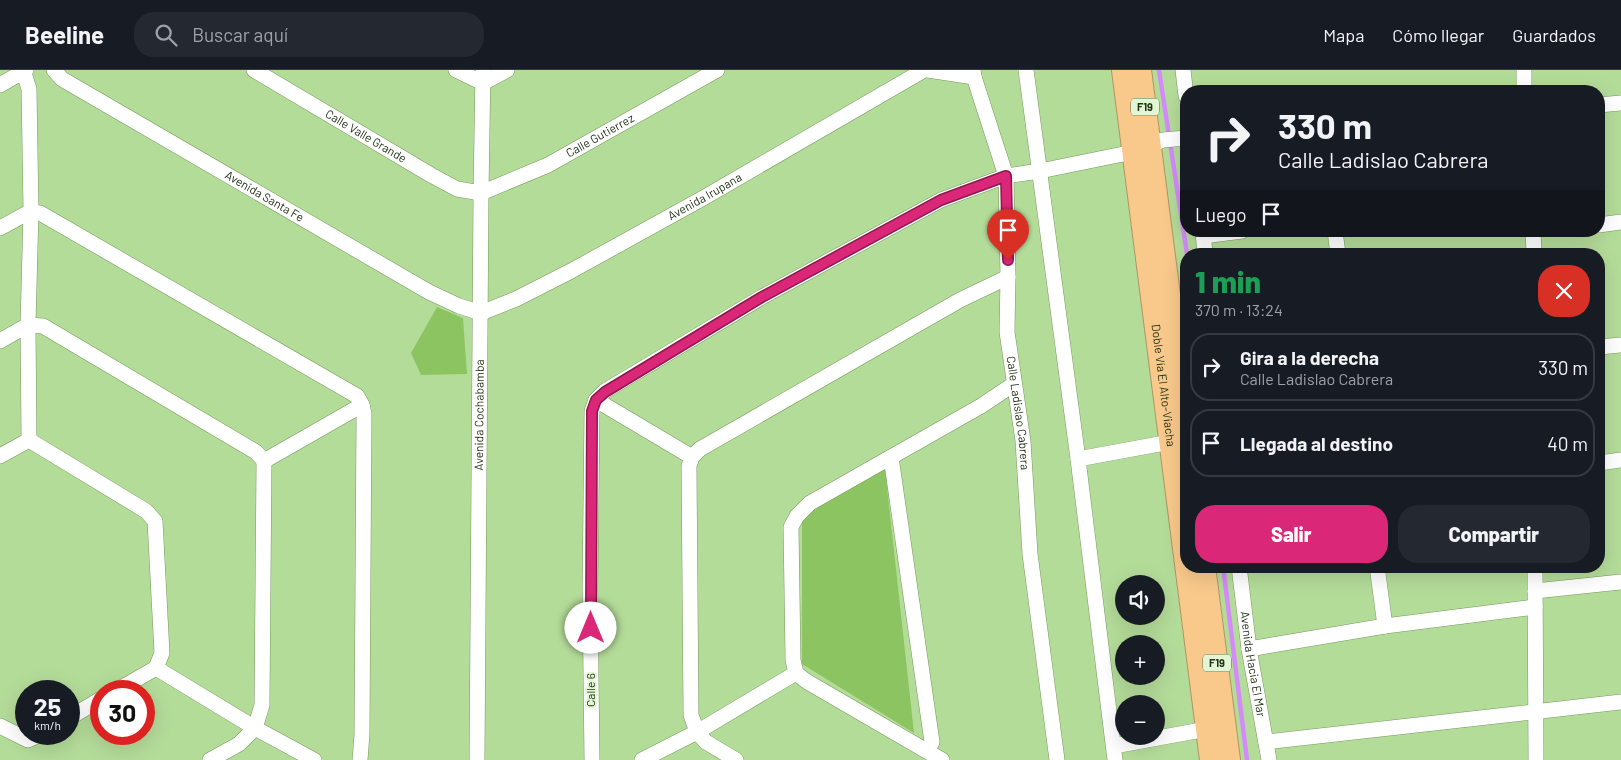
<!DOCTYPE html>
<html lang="es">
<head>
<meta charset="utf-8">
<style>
	:root { --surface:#171b24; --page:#242831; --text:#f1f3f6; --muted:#9ea1a6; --line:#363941; --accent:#db2777 }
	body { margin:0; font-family:Barlow,sans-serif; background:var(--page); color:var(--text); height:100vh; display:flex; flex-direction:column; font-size:19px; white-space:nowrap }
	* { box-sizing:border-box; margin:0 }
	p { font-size:16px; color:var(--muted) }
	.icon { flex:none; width:28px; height:28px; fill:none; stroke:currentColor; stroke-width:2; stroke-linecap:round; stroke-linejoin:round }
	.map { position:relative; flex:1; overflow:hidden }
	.drawer { position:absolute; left:1180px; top:178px; width:425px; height:325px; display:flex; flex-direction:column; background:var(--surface); border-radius:20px; box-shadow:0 5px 20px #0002 }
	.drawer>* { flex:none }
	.hud { position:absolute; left:1180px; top:15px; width:425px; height:152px; border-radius:20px; box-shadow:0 5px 20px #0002; background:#171b24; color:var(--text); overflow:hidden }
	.controls { position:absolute; left:1115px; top:505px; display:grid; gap:10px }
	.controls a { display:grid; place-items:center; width:50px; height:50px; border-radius:50%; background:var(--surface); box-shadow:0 5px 20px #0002; font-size:25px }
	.speed { position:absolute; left:15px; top:610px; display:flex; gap:10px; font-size:25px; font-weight:700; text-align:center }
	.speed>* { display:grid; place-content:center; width:65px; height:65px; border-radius:50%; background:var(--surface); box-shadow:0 5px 20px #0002; line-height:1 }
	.speed small { font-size:12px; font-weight:400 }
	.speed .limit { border:8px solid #d22; background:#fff; color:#111 }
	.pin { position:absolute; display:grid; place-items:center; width:42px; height:42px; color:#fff; margin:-51px -21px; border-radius:50% 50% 50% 0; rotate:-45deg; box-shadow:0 0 5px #0007 }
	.pin .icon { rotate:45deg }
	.me { position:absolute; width:55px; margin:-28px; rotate:0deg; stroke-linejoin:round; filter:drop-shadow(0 0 4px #0008) }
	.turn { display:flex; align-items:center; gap:18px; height:105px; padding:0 15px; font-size:22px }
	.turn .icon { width:65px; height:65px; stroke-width:2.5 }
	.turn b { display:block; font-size:35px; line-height:42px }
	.then { display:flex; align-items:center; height:48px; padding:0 15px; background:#0003; gap:10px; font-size:19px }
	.round { display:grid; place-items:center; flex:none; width:52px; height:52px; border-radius:20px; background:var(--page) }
	.headline { display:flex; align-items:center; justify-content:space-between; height:85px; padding:0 15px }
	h1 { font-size:30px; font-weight:800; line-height:38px; color:#1e9e55 }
	.button { display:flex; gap:10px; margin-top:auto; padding:10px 15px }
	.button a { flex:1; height:58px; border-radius:20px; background:var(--accent); color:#fff; font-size:20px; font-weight:800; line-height:58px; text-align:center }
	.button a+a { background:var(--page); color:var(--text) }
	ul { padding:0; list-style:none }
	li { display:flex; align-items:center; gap:15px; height:68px; margin:0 10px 8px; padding:0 5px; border:2px solid var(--line); border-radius:20px }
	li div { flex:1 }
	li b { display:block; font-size:19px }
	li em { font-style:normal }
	header { display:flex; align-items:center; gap:30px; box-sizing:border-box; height:70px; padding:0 25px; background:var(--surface); border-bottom:1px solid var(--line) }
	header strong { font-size:24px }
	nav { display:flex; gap:28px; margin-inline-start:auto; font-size:18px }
	.search { width:350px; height:45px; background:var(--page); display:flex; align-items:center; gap:12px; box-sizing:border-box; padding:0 18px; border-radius:20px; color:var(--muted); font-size:19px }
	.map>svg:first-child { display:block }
	.green { fill:#8cc462 }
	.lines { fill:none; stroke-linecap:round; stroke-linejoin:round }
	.stream { stroke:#d48bf9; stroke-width:4.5 }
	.minor-casing { stroke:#759a5a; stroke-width:16 }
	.highway-casing { stroke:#ae9563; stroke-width:24 }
	.minor { stroke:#fff; stroke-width:15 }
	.highway { stroke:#f9c98b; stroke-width:22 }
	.route-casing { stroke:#8e194d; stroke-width:12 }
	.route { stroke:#db2777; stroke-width:9 }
	.labels { text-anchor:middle; stroke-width:4; stroke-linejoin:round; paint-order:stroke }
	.shield { fill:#e2f6d5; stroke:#5d6e51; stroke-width:1 }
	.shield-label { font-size:11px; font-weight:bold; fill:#243419 }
	.street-label { font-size:12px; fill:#243419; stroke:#e2f6d5 }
</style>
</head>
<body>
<header>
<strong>Beeline</strong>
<div class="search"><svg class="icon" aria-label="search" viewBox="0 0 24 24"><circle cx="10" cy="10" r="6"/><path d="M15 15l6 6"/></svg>Buscar aquí</div>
<nav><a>Mapa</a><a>Cómo llegar</a><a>Guardados</a></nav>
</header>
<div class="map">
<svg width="1621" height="690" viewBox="0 0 1621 690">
	<rect width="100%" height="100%" fill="#b4dc99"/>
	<path class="green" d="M437,237L463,248L467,304L421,305L411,283Z
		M885,399L914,663L802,594V447Z"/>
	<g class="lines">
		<path class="stream" d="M1159,0L1187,184
			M1223,496L1247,690"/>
		<defs>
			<g id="minor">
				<path d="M23,0L29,19L31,141L40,143L357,326L362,335L364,344L362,664L360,690"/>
				<path id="s1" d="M54,0L62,9L429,222L459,236L481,243L516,229L571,201L705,127L924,0"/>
				<path id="s2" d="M254,0L431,105L457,119L481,123L548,95L717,0"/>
				<path d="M456,0L483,13L507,0"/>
				<path d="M928,0L974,7"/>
				<path id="s3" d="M973,0L974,7L1006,106L1008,207L1007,262L1023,371L1030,484L1057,690"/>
				<path d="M1026,0L1078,389L1115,690"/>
				<path d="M1183,0L1186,26"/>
				<path d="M1524,0V21"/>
				<path d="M0,15L26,0"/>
				<path d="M1599,35L1621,33"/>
				<path d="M1599,155L1621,152"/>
				<path d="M0,158L31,141L28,255L29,370"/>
				<path d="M1203,161L1205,184"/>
				<path d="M1335,161L1338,184"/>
				<path d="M1533,161L1534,184"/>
				<path d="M1203,166L1242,161"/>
				<path d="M0,271L28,255L43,256L256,382L264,391L262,635L255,658L239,674L210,690"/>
				<path d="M1599,277L1621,275"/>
				<path d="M596,330L692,387"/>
				<path d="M0,386L29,370L146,441L155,451L162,583L156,598L116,621"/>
				<path d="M891,387L932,672L927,681"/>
				<path d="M1078,389L1170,372"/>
				<path d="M264,391L362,335"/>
				<path d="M1599,393L1621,390"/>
				<path id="s4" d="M1239,496L1249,579L1269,690"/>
				<path d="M1377,496L1385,556"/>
				<path d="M1535,496L1536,690"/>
				<path d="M1535,521L1621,512"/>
				<path d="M1249,579L1385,556L1535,537"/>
				<path d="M156,598L255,658L314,690"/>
				<path d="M69,648L101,629"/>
				<path d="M0,656L28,670L41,664"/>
				<path d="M1266,672L1621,632"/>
				<path d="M1114,676L1207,659"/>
				<path id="s5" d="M477,690L481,123L483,0"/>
				<path d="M592,690L590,520L592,341L596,330L605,321L762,227L941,130L1006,106L1040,101L1133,82L1163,70L1186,68"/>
				<path d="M642,690L697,662L796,603"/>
				<path d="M736,690L706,672L697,662L691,645L689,396L692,387L700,379L960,230L1008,207"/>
				<path d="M942,690L806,611L796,603L793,590L791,457L797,446L810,433L981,336L1014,314"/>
			</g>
			<g id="highway">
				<path id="s6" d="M1123,0L1211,690"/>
				<path d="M1140,0L1186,357"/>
				<path d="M1204,496L1229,690"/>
			</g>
		</defs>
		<use href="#minor" class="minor-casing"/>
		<use href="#highway" class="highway-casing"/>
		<use href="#minor" class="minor"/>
		<use href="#highway" class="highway"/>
	</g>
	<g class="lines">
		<defs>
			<path id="route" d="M591,558L592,341L596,330L605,322L762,227L941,130L1006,106L1008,190"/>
		</defs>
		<use href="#route" class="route-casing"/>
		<use href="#route" class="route"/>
	</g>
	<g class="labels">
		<g class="shield">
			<rect x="1131" y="28.5" width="28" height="17" rx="4"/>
			<rect x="1203" y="584.5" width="28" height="17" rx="4"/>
		</g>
		<g class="shield-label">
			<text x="1145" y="41">F19</text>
			<text x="1217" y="597">F19</text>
		</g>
		<g class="street-label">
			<text dy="4" stroke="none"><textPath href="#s2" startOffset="392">Calle Gutierrez</textPath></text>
			<text dy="4" stroke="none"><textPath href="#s2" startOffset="130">Calle Valle Grande</textPath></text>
			<text dy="4" stroke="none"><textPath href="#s1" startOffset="745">Avenida Irupana</textPath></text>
			<text dy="4" stroke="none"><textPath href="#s1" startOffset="246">Avenida Santa Fe</textPath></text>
			<text dy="4" stroke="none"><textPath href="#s6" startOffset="318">Doble Vía El Alto-Viacha</textPath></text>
			<text dy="4" stroke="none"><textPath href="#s3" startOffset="349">Calle Ladislao Cabrera</textPath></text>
			<text dy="4" stroke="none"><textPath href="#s5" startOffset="345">Avenida Cochabamba</textPath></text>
			<text dy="4" stroke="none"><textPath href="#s4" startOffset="99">Avenida Hacia El Mar</textPath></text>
			<text transform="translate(591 620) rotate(-90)" y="4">Calle 6</text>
		</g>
	</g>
</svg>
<div class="controls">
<a><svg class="icon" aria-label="sound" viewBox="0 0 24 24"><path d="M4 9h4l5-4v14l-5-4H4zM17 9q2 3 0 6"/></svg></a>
<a>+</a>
<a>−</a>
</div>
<div class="speed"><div>25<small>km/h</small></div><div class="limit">30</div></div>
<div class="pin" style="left:1008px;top:190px;background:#d93025"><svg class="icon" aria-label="arrive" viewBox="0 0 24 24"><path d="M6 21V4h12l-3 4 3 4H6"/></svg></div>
<svg class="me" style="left:591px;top:558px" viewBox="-20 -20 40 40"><circle r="19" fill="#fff"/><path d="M0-13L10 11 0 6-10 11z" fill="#db2777"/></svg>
<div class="hud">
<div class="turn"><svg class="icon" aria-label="right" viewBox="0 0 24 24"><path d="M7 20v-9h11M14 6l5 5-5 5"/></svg><div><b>330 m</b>Calle Ladislao Cabrera</div></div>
<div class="then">Luego<svg class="icon" aria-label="arrive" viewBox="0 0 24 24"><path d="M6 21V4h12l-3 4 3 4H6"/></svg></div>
</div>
<section class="drawer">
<div class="headline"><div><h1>1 min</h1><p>370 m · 13:24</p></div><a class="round" style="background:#d93025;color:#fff"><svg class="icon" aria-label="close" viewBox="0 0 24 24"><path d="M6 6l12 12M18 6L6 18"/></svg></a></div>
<ul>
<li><svg class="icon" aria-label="right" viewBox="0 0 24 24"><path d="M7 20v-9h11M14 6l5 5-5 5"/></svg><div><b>Gira a la derecha</b><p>Calle Ladislao Cabrera</p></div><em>330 m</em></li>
<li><svg class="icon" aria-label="arrive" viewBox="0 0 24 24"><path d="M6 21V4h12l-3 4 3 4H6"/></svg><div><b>Llegada al destino</b></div><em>40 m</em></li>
</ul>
<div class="button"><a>Salir</a><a>Compartir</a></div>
</section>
</div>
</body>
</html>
